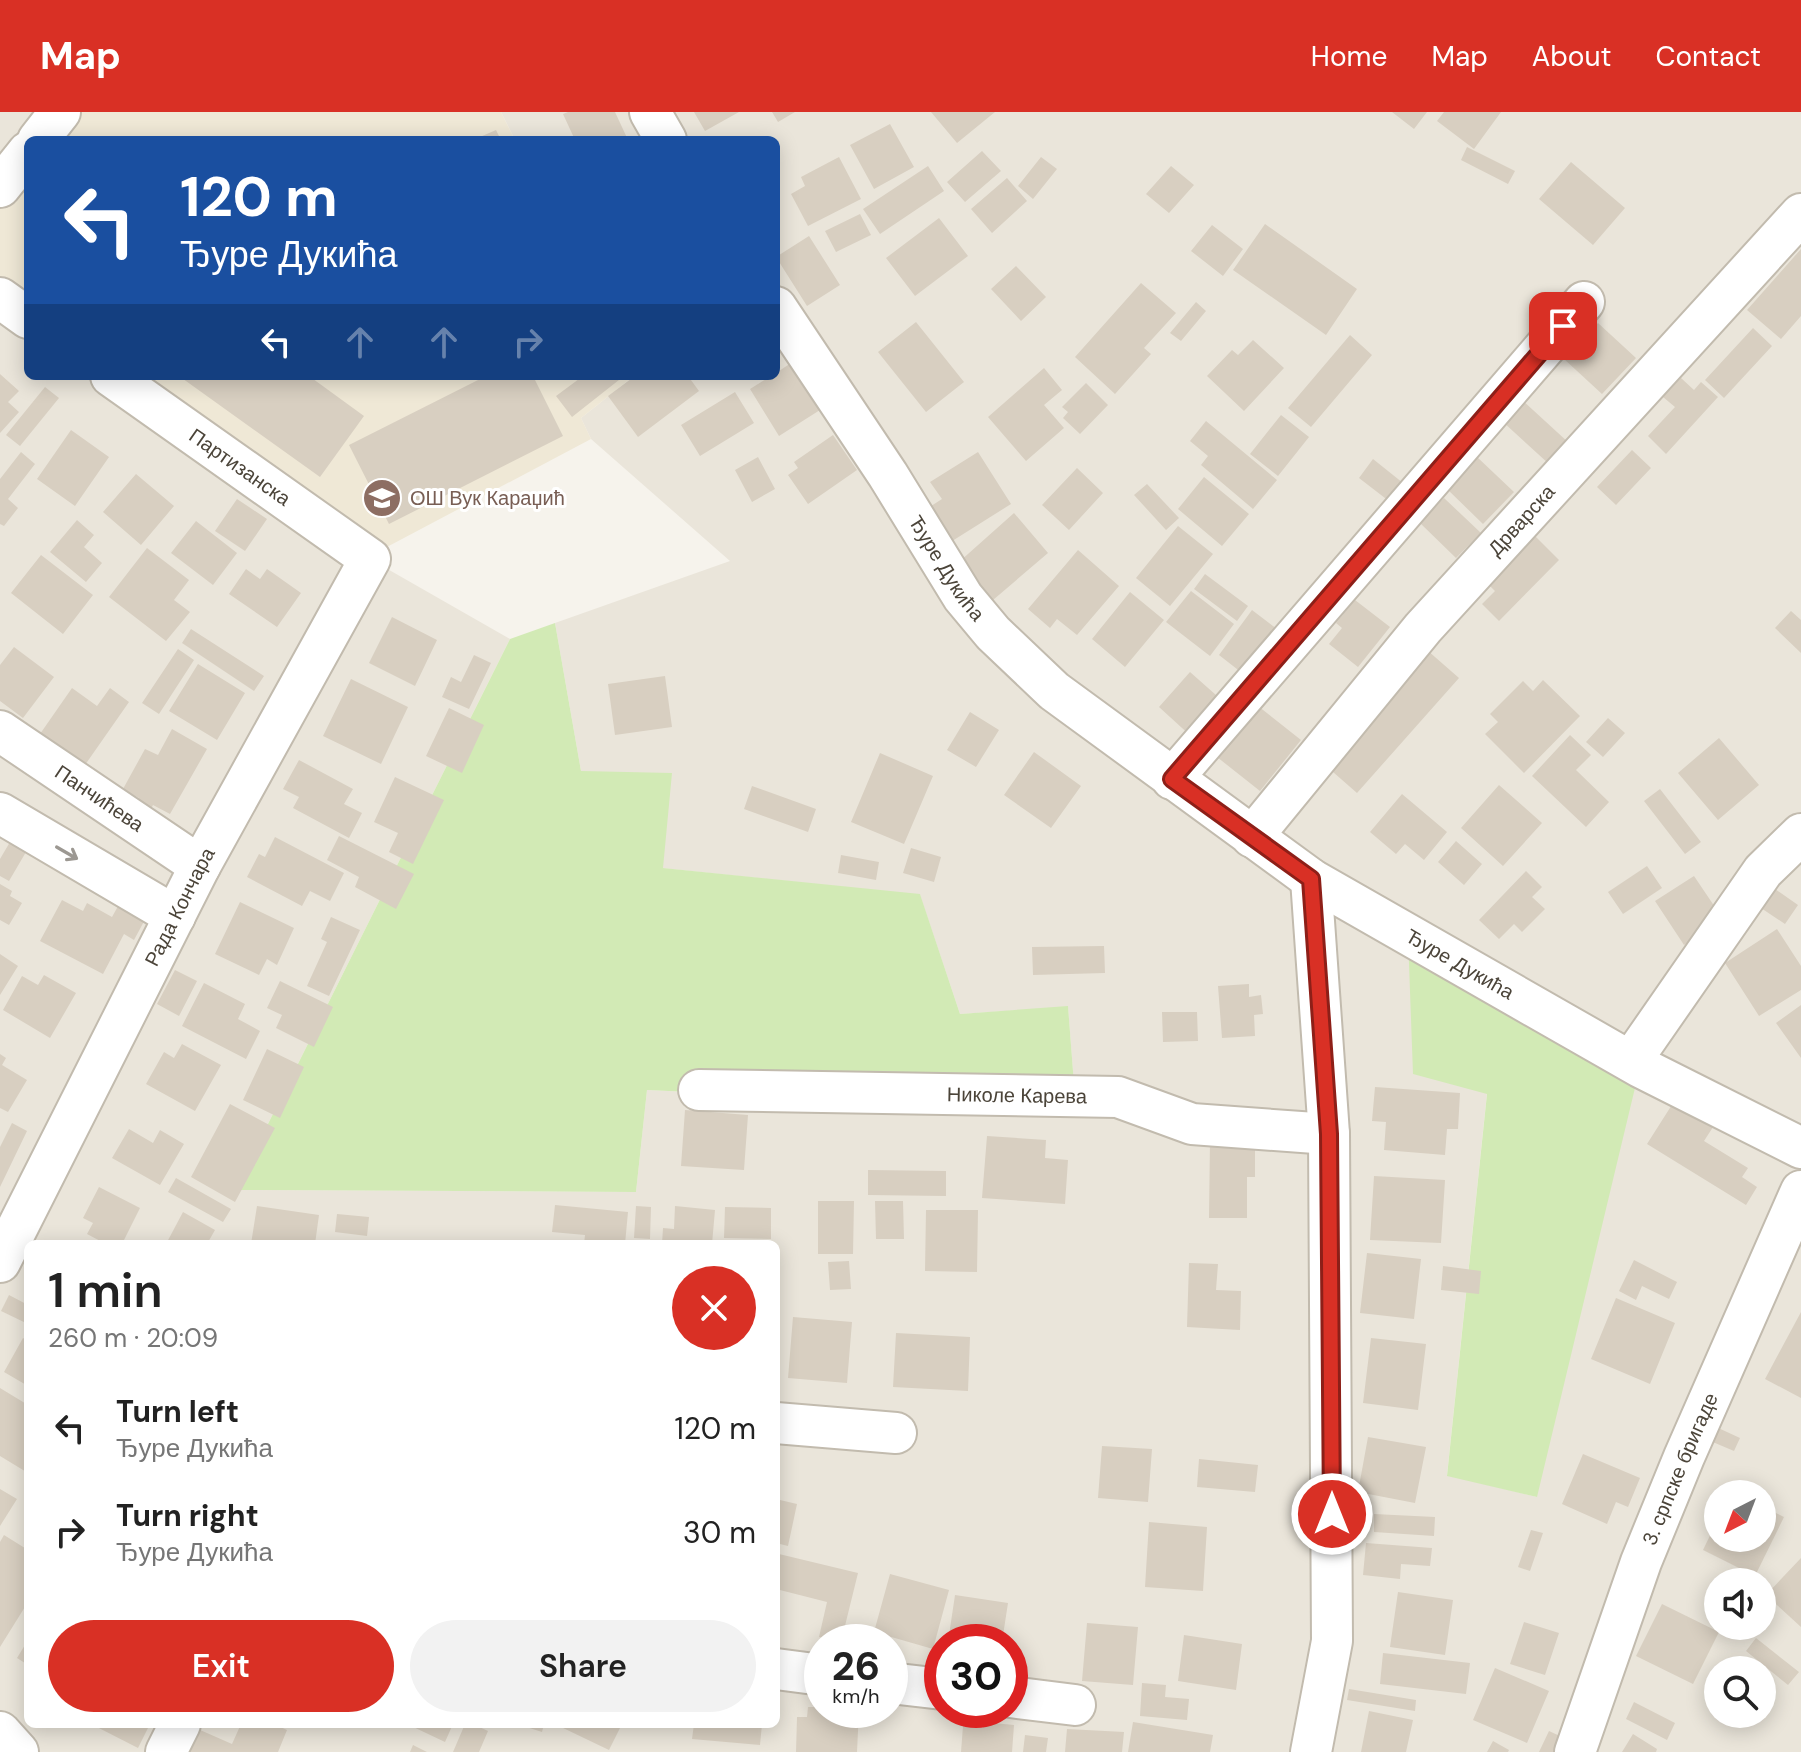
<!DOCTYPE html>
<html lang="en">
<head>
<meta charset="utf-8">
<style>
	:root { --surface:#fff; --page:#f2f2f2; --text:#222; --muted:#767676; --accent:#d93025 }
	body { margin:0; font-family:"DM Sans",sans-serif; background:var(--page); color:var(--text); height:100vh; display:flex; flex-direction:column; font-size:30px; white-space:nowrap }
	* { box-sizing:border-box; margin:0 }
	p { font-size:26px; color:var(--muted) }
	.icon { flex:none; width:44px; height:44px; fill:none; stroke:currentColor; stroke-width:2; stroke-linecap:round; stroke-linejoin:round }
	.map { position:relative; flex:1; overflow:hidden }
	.drawer { position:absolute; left:24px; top:1128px; width:756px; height:488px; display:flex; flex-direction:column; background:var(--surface); border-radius:12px; box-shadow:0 4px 20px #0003 }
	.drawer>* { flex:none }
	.banner { position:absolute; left:24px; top:24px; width:756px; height:244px; border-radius:12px; box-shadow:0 4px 20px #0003; background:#1a4fa0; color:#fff; overflow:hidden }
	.needle { width:52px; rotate:222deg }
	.fabs { position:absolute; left:1704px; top:1368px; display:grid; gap:16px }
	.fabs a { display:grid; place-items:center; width:72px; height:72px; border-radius:50%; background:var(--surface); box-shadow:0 4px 20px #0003; font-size:40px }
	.speed { position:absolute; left:804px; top:1512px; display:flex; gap:16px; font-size:40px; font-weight:700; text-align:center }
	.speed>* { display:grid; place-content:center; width:104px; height:104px; border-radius:50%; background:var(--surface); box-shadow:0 4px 20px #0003; line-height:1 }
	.speed small { font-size:20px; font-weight:400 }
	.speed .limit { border:12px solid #d22; background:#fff; color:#111 }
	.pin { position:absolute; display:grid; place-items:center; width:68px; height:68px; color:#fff; margin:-34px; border-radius:16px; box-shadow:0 4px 12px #0006 }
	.me { position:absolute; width:88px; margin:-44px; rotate:0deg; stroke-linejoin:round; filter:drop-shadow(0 0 6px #0008) }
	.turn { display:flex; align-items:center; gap:28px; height:168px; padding:0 24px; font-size:36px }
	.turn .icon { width:104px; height:104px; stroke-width:2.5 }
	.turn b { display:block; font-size:56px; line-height:68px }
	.lanes { display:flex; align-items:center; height:76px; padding:0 24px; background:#0003; justify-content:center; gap:40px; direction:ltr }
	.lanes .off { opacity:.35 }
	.round { display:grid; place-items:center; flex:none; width:84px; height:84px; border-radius:42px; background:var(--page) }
	.headline { display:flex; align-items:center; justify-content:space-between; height:136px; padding:0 24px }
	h1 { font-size:48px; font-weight:600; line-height:60px }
	.primary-button { display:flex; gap:16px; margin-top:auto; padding:16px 24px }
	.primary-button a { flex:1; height:92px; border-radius:48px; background:var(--accent); color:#fff; font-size:32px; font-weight:600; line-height:92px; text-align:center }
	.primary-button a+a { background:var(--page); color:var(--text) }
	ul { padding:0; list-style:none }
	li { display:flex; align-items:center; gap:24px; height:104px; padding:0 24px }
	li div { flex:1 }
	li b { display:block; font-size:30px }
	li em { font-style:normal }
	header { display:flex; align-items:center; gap:48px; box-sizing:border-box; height:112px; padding:0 40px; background:var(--accent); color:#fff }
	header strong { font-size:38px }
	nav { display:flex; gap:44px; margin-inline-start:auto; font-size:28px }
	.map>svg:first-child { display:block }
	.residential { fill:#eae5da; fill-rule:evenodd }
	.education { fill:#efe8d6 }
	.green { fill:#d2eab5 }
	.building { fill:#d8cfc1 }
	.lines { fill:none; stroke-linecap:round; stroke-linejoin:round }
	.minor-casing { stroke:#c2bbae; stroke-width:44 }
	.minor { stroke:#fff; stroke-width:40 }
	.oneway { stroke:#9c9892 }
	.route-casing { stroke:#8d1f18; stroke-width:20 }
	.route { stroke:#d93025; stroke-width:14 }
	.labels { text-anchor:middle; stroke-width:6; stroke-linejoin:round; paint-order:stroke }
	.street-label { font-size:20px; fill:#4b4439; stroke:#fff }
	.education-label { font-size:20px; fill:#785e54; stroke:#fff; text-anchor:start }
</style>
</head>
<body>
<header>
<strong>Map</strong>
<nav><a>Home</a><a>Map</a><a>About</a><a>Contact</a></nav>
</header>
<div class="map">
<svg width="1801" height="1640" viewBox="0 0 1801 1640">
	<rect width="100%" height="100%" fill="#f6f3ec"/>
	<path class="residential" d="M0,0H60L0,75Z
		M501,0H1801V1640H0V184L28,203V264H121L370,447L510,527L235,1078L636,1080L647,978L1076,998L1068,895L960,902L920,783L662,756L581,659L555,511L730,449L591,327L581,306L634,264H776V28H515ZM1487,981L1537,1385L1447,1363ZM28,1132H776V1612H28ZM1718,1382H1762V1426H1718ZM1718,1470H1762V1514H1718ZM822,1530H890V1598H822ZM942,1530H1010V1598H942ZM1718,1558H1762V1602H1718Z"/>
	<path class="education" d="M60,0H501L515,28H38Z
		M28,40V206L0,186V75Z
		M110,264H634L581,306L591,327L368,445Z"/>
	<path class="green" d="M555,511L581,659L672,661L663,756L920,782L960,902L1068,894L1076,998L647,978L636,1080L235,1078L510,527Z
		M1408,824L1640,955L1537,1385L1447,1364L1487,982L1413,962Z"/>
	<path class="building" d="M568,0H615L628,28H575L563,2Z
		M694,0H739L705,19Z
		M772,0H795L778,10Z
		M931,0H995L957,31Z
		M1392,0H1427L1414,17Z
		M1444,0H1501L1474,37L1437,9Z
		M890,12L914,55L874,77L850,33Z
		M496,18L501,28H473Z
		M1467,35L1515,59L1508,72L1461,48Z
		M982,39L1001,59L965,90L947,70Z
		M839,45L861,87L808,114L791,82L805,74L801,65Z
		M1041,45L1057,57L1033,87L1018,74Z
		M1571,50L1625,96L1593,133L1539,87Z
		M928,54L944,79L880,122L863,97Z
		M1171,54L1194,73L1169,101L1146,82Z
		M1007,66L1027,89L992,121L971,97Z
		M860,102L871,123L836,140L825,119Z
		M939,106L968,144L915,184L886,146Z
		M1265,112L1357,177L1326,223L1233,158Z
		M1212,113L1243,137L1223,164L1191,139Z
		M809,124L840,173L807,194L776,145Z
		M1801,137V204L1781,227L1747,198Z
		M1016,154L1046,185L1021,209L991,177Z
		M1141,171L1176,201L1144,236L1151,242L1115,282L1075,245Z
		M1196,190L1206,199L1181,229L1170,221Z
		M916,210L964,270L926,300L878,240Z
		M1598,211L1636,246L1602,282L1564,247Z
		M1753,216L1772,234L1724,286L1705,268Z
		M1350,223L1372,243L1311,315L1288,296Z
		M1253,228L1284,256L1244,299L1207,264L1232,238L1238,243Z
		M791,251L820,298L779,324L750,277L771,264H776V261Z
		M1044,256L1062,278L1044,293L1064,316L1026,349L988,305Z
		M0,262L19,279L8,290L19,300L0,321Z
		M179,264H309L364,304L320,365Z
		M486,264H533L563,324L389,412L349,333Z
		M583,264H624L572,305L556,284Z
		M635,264H688L699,279L638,325L608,284Z
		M1681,266L1694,278L1701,270L1718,285L1666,342L1648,324L1675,295L1663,285Z
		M1086,271L1108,293L1080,322L1063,306L1068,300L1062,295Z
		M45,275L59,286L20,334L6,323Z
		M735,280L754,311L700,344L681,313Z
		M1522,288L1569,331L1549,352L1503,310Z
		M1281,303L1309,325L1278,364L1250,342Z
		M1206,309L1277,368L1253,397L1201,353L1208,344L1190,329Z
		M71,318L109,345L75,394L37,367Z
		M833,323L857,358L808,392L788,363L798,356L794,350Z
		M1632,338L1651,356L1616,393L1597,375Z
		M21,340L35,352L8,387L18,396L4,414L0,412V367Z
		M978,340L1011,392L949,431L928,396L942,387L930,370Z
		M1476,344L1514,380L1483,412L1446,376Z
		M758,345L775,377L752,390L735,358Z
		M1373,347L1408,375L1394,393L1359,366Z
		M1077,356L1103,381L1069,418L1042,393Z
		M136,362L174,394L141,433L103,400Z
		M1204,365L1249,402L1222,434L1178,397Z
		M1147,372L1179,406L1166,418L1134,383Z
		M1444,386L1481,421L1456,446L1420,411Z
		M237,387L267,407L245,439L215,419Z
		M1014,401L1048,441L993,488L959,450Z
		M77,408L94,423L84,435L102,451L86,470L50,440Z
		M196,409L237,441L213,473L171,441Z
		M1178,414L1213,442L1170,494L1136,466Z
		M1535,424L1559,448L1499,509L1482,492L1495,479L1488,472Z
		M147,436L189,468L174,488L190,500L166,529L109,485Z
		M1078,438L1119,474L1077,523L1057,507L1050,516L1028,497Z
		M41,443L93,483L63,522L11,481Z
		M246,457L260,467L267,457L301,481L277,515L229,482Z
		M1205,462L1248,494L1237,509L1194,477Z
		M1191,479L1234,512L1210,544L1166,510Z
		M1130,480L1164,508L1125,555L1092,527Z
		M1355,488L1390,515L1358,555L1329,532L1342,516L1336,511Z
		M1252,498L1285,523L1251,568L1219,543Z
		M1791,499L1801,508V541L1775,516Z
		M392,505L437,528L415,574L369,551Z
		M191,517L264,564L254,579L182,531Z
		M14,535L54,565L23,606L0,589V553Z
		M178,537L194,548L159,602L142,591Z
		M1427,538L1459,566L1357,681L1325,653Z
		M474,543L491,551L469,597L442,585L451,565L461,570Z
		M198,552L245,581L217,628L169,599Z
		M1190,560L1225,591L1193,626L1159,595Z
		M665,564L672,615L615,623L608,572Z
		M351,567L408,595L381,652L323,624Z
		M1543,568L1580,604L1524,661L1485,622L1498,610L1490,602L1523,569L1533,579Z
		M72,576L97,594L110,576L129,590L85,653L40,622Z
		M1258,594L1301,628L1260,679L1217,645Z
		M449,596L484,613L462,661L426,644Z
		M970,600L999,618L976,655L947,638Z
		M1608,606L1625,621L1603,645L1586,630Z
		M172,617L207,637L170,702L153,693L149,701L135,693L139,686L123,677L145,637L158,643Z
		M1570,623L1591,643L1576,658L1609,690L1586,715L1532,664Z
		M1719,626L1759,673L1718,708L1678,661Z
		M1034,640L1081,674L1051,716L1004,683Z
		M880,641L933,664L904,732L851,710Z
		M299,648L353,677L344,692L362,701L349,726L293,696L299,685L283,677Z
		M395,665L444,688L413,752L389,740L398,721L374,710Z
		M1499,673L1542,711L1503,754L1461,716Z
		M752,674L816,697L808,720L744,697Z
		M1660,677L1701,730L1685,742L1644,689Z
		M1402,682L1447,720L1424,748L1405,732L1396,742L1370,720Z
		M339,724L414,762L396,797L355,775L359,765L327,748Z
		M275,725L344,761L330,789L310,779L302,794L247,765L259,742L265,745Z
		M1456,729L1482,752L1464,773L1438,750Z
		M10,730L26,740L9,769L0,764V747Z
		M911,736L941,745L934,770L903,761Z
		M841,743L879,750L876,768L838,761Z
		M1647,754L1662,776L1623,802L1608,780Z
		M1526,759L1542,775L1532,785L1545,797L1522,820L1514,812L1499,827L1479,808Z
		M1694,764L1723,807L1684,833L1655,789Z
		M0,772L12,779L10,784L22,791L9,813L0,808Z
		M1768,772L1798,793L1785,812L1755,792Z
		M122,787L148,802L134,828L124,822L103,862L40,829L62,788L83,799L87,791L112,805Z
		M240,790L294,816L277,853L267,847L259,863L215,842Z
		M331,805L360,818L329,884L307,874L327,830L321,827Z
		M1777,817L1801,854V878L1759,904L1725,851Z
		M1104,834L1105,861L1033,863L1032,835Z
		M0,842L18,854L0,883Z
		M175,858L197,869L179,904L157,892Z
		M44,863L76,881L50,926L3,898L22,864L38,873Z
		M280,869L333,895L314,935L276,916L282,903L267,896Z
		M204,871L245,892L238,907L260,919L246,947L182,914Z
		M1249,872V885L1261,883L1263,902L1254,903L1255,924L1222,926L1218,874Z
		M1801,893V946L1776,911Z
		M1162,900H1197L1198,929L1163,930Z
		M182,932L221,953L195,999L146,972L164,940L174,946Z
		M267,937L304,955L280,1006L243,988Z
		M0,942L6,946L2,953L27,968L8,1000L0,996Z
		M1375,975L1460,981L1458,1017H1447L1445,1043L1384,1038L1386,1010L1372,1009Z
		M1675,988L1715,1012L1704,1029L1748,1056L1742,1065L1757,1075L1746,1093L1647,1032Z
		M230,992L275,1016L235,1090L191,1065Z
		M685,998L748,1003L744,1058L681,1054Z
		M12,1011L27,1019L0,1075V1035Z
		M129,1017L153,1031L160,1018L184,1032L160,1073L112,1046Z
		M987,1024L1046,1028L1045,1046L1068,1048L1065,1092L982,1086Z
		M1210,1029H1255V1065H1247V1106H1209Z
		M868,1058L946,1059V1084L868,1083Z
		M1374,1064L1445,1068L1441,1131L1370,1128Z
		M176,1066L231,1097L223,1110L168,1080Z
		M99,1075L140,1096L122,1132H106L87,1122L93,1111L83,1106Z
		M818,1089H854L853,1142H818Z
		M875,1089H903L904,1127H876Z
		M555,1093L628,1100L625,1132H584L585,1123L552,1120Z
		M257,1094L319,1103L315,1132H251Z
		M636,1094L651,1095L650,1127L634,1126Z
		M675,1094L715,1098L712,1132H662L663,1116L674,1117Z
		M725,1095L771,1096V1127L724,1126Z
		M926,1098H978L977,1160L925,1159Z
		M183,1100L215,1118L207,1132H166Z
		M337,1102L369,1105L367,1124L335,1120Z
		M1367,1141L1421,1147L1414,1207L1360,1201Z
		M1634,1148L1677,1170L1669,1187L1642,1174L1636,1188L1619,1179Z
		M849,1149L851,1177L830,1178L828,1150Z
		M1189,1151L1218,1152L1216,1178L1241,1179L1240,1218L1187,1215Z
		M1443,1154L1481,1159L1479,1182L1441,1178Z
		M9,1183L28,1193V1212L1,1199Z
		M1616,1186L1675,1211L1650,1272L1591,1247Z
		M1801,1200V1286L1765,1267Z
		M793,1205L852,1210L847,1271L788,1266Z
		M896,1221L970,1225L968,1279L893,1275Z
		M23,1226L28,1229V1274L4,1260Z
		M1371,1226L1426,1232L1418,1298L1363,1291Z
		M0,1276L28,1293V1361L0,1344Z
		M1714,1314L1740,1326L1734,1339L1708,1328Z
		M1368,1325L1426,1335L1415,1391L1358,1380Z
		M1102,1334L1152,1337L1148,1390L1098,1386Z
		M1583,1342L1640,1366L1628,1395L1616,1390L1607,1412L1562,1392Z
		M1199,1347L1258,1353L1255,1380L1197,1375Z
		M0,1377L17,1387L0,1414Z
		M780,1388L797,1392L788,1434L776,1431V1406Z
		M1762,1394L1784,1405L1755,1464L1703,1438L1718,1407V1426H1762Z
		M1374,1402L1435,1405L1434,1424L1374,1420Z
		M1149,1410L1207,1415L1203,1479L1145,1475Z
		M1531,1418L1543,1421L1530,1459L1518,1455Z
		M4,1423L28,1438V1490L0,1535V1430Z
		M1366,1431L1432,1436L1430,1454L1401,1452L1400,1467L1363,1463Z
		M779,1442L858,1461L841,1530L819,1525L827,1490L776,1477V1455Z
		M1801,1446V1515L1766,1483Z
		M890,1462L949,1478L933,1537L874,1520Z
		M1398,1480L1453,1488L1445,1543L1390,1535Z
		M955,1483L1008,1491L1002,1530H948Z
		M1662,1492L1719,1520L1693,1572L1636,1544Z
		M1524,1510L1559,1521L1545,1563L1510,1552Z
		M1087,1511L1138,1515L1133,1573L1082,1569Z
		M1184,1523L1242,1532L1236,1578L1178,1569Z
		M1756,1526L1799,1560L1788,1573L1746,1539Z
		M28,1528V1553L17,1546Z
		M1383,1541L1470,1551L1466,1582L1380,1572Z
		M1495,1556L1549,1579L1527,1631L1473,1608Z
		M1142,1571L1166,1573L1165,1585L1189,1587L1187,1608L1140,1604Z
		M1349,1577L1416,1588L1415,1599L1347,1588Z
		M1634,1590L1675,1611L1667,1628L1626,1607Z
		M808,1595H822V1598H859L857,1640H796L797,1605H807Z
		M1369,1599L1413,1608L1406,1640H1361Z
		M983,1610L1014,1613L1012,1640H961L963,1614L983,1616Z
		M1133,1610L1213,1623L1210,1640H1128Z
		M91,1612H150L138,1636Z
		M241,1612L254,1615L256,1612H274L287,1618L278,1640H179L191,1614L232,1632Z
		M407,1612H453L445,1630Z
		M465,1612H473L488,1619L479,1640H453Z
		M517,1612H544L542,1620Z
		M563,1612H622L609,1638L561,1615Z
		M694,1612H762L760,1633L692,1627Z
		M1067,1617L1124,1620L1122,1640H1065Z
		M1549,1619L1562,1625L1555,1640H1539Z
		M1633,1622L1657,1637L1656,1640H1622Z
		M1025,1623L1048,1626L1046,1640H1023Z
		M1493,1629L1509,1638L1508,1640H1487Z
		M413,1633L427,1640H410Z"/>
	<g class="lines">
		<defs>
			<g id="minor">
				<path d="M650,0L666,28"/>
				<path d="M38,28L60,0"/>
				<path d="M0,75L28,40"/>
				<path d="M0,186L28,206"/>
				<path id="s1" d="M776,195L888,363L963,485L993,521L1054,579L1311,767L1640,955L1801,1036"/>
				<path id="s2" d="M0,619L200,754"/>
				<path d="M1172,667L1584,190"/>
				<path d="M0,701L175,804"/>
				<path id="s3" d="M1252,725L1423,516L1801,102"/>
				<path d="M1311,767L1329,1022L1332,1529L1311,1640"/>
				<path d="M1631,949L1763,759L1801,722"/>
				<path id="s4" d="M699,978L1118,985L1192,1012L1329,1022"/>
				<path id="s5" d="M0,1150L200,754L370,447L111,264"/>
				<path d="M776,1311L896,1321"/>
				<path d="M776,1557L822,1563"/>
				<path d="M890,1571L942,1577"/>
				<path d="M1010,1585L1075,1593"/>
				<path d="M0,1620L18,1640"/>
				<path d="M166,1640L180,1612"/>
				<path id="s6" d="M1575,1640L1641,1450L1684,1345L1801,1079"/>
			</g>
		</defs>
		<use href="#minor" class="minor-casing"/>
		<use href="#minor" class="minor"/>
	</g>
	<defs><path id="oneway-shaft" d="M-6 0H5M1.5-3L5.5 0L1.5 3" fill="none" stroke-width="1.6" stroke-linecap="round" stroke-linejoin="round" transform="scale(2)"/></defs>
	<use class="oneway" href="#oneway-shaft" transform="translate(67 741) rotate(30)"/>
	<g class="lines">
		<defs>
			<path id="route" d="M1332,1402L1329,1022L1311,767L1172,667L1563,214"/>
		</defs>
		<use href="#route" class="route-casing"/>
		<use href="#route" class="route"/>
	</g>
	<defs>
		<symbol id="school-disc" viewBox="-11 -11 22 22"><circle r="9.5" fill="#8d6e63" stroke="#fff"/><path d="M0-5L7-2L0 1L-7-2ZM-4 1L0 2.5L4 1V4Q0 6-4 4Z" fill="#fff"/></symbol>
	</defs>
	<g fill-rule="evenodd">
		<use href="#school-disc" x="360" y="364" width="44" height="44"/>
	</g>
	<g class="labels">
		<g class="street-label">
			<text transform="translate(240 355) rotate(35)" y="7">Партизанска</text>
			<text dy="7" stroke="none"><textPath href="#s3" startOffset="416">Дрварска</textPath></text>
			<text dy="7" stroke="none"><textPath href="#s1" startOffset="312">Ђуре Дукића</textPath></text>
			<text dy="7" stroke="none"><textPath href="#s2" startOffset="120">Панчићева</textPath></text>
			<text dy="7" stroke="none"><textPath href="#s5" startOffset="398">Рада Кончара</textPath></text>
			<text dy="7" stroke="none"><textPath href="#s1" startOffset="966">Ђуре Дукића</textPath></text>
			<text dy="7" stroke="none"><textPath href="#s4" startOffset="318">Николе Карева</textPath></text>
			<text dy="7" stroke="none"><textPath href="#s6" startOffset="302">3. српске бригаде</textPath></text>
		</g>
		<g class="education-label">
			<text x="410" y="393">ОШ Вук Караџић</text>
		</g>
	</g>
</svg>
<div class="fabs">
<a><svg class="needle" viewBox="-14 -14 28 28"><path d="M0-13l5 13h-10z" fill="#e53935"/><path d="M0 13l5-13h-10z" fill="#767676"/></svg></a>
<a><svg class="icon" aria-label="sound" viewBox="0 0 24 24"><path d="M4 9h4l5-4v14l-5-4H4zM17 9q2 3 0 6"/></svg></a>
<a><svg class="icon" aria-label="search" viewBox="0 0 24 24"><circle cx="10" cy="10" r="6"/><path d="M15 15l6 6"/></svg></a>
</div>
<div class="speed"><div>26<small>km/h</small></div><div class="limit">30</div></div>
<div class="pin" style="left:1563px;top:214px;background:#d93025"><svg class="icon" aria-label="arrive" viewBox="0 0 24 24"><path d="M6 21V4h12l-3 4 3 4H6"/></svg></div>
<svg class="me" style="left:1332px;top:1402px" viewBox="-20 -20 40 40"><circle r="17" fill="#d93025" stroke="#fff" stroke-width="3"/><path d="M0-11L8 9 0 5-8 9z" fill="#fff"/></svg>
<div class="banner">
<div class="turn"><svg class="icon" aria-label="left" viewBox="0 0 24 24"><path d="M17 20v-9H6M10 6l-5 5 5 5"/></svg><div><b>120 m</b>Ђуре Дукића</div></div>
<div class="lanes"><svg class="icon" aria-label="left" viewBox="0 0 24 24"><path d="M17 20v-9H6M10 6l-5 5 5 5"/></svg><svg class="icon off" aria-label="ahead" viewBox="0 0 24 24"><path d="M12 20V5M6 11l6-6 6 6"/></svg><svg class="icon off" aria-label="ahead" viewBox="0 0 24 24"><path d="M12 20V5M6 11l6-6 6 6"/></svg><svg class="icon off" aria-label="right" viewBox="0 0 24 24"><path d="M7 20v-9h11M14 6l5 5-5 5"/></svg></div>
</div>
<section class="drawer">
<div class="headline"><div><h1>1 min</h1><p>260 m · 20:09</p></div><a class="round" style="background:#d93025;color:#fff"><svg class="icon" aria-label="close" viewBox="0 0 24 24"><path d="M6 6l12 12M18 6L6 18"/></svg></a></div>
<ul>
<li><svg class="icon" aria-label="left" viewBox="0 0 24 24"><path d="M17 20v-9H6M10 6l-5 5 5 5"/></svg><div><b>Turn left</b><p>Ђуре Дукића</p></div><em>120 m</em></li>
<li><svg class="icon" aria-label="right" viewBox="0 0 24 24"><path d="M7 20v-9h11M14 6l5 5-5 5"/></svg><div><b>Turn right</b><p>Ђуре Дукића</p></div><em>30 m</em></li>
</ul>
<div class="primary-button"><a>Exit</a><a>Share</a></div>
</section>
</div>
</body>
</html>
